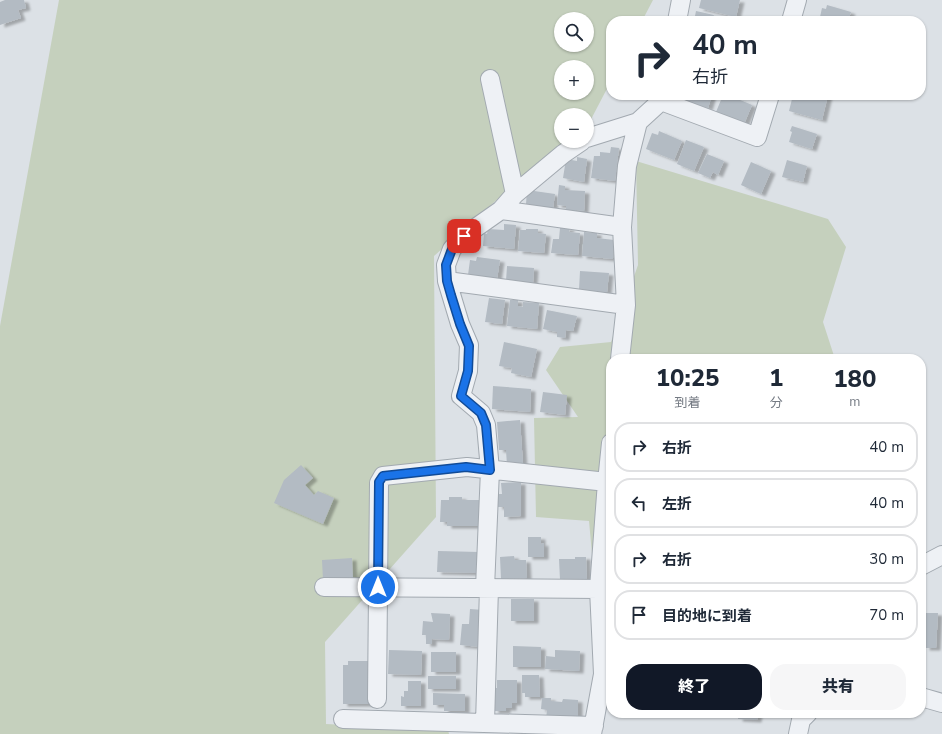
<!DOCTYPE html>
<html lang="ja">
<head>
<meta charset="utf-8">
<style>
	:root { --surface:#fff; --page:#f6f6f7; --text:#1f2937; --muted:#747a83; --line:#e0e1e3; --accent:#111827 }
	body { margin:0; font-family:"Nunito Sans","Noto Sans JP",sans-serif; background:var(--page); color:var(--text); height:100vh; display:flex; flex-direction:column; font-size:15px; white-space:nowrap }
	* { box-sizing:border-box; margin:0 }
	p { font-size:13px; color:var(--muted) }
	.icon { flex:none; width:22px; height:22px; fill:none; stroke:currentColor; stroke-width:2; stroke-linecap:round; stroke-linejoin:round }
	.map { position:relative; flex:1; overflow:hidden }
	.sheet { position:absolute; left:606px; top:354px; width:320px; height:364px; display:flex; flex-direction:column; background:var(--surface); border-radius:16px; box-shadow:0 1px 3px #0004 }
	.sheet>* { flex:none }
	.guide { position:absolute; left:606px; top:16px; width:320px; height:84px; border-radius:16px; box-shadow:0 1px 3px #0004; background:#fff; color:var(--text); overflow:hidden }
	.tools { position:absolute; left:554px; top:12px; display:grid; gap:8px }
	.tools a { display:grid; place-items:center; width:40px; height:40px; border-radius:50%; background:var(--surface); box-shadow:0 1px 3px #0004; font-size:20px }
	.pin { position:absolute; display:grid; place-items:center; width:34px; height:34px; color:#fff; margin:-17px; border-radius:8px; box-shadow:0 2px 6px #0006 }
	.me { position:absolute; width:44px; margin:-22px; rotate:0deg; stroke-linejoin:round; filter:drop-shadow(0 0 3px #0008) }
	.turn { display:flex; align-items:center; gap:14px; height:84px; padding:0 20px; font-size:18px }
	.turn .icon { width:52px; height:52px; stroke-width:2.5 }
	.turn b { display:block; font-size:28px; line-height:34px }
	.eta { display:flex; justify-content:space-evenly; align-items:center; height:68px; text-align:center }
	.eta b { font-size:24px; font-weight:800; line-height:28px }
	.primary-button { display:flex; gap:8px; margin-top:auto; padding:8px 20px }
	.primary-button a { flex:1; height:46px; border-radius:16px; background:var(--accent); color:#fff; font-size:16px; font-weight:800; line-height:46px; text-align:center }
	.primary-button a+a { background:var(--page); color:var(--text) }
	ul { padding:0; list-style:none }
	li { display:flex; align-items:center; gap:12px; height:50px; margin:0 8px 6px; padding:0 12px; border:2px solid var(--line); border-radius:16px }
	li div { flex:1 }
	li b { display:block; font-size:15px }
	li em { font-style:normal }
	.map>svg:first-child { display:block }
	.green { fill:#c5d0bd; fill-rule:evenodd }
	.building { fill:#b3bbc3; filter:url(#shadow) }
	.lines { fill:none; stroke-linecap:round; stroke-linejoin:round }
	.minor-casing { stroke:#a2a9b0; stroke-width:20 }
	.minor { stroke:#eef1f5; stroke-width:18 }
	.route-casing { stroke:#114b97; stroke-width:10 }
	.route { stroke:#1a73e8; stroke-width:7 }
</style>
</head>
<body>
<div class="map">
<svg width="942" height="734" viewBox="0 0 942 734">
	<defs>
		<filter id="shadow"><feDropShadow dx="4.5" dy="2.5" stdDeviation="1" flood-color="#0004"/></filter>
	</defs>
	<rect width="100%" height="100%" fill="#dce1e6"/>
	<path class="green" d="M59,0H653L642,21H611V81L587,127V115H561V141H570L519,180L434,256L436,517L325,642L326,724L448,730L449,734H0V326ZM561,19H587V45H561ZM561,67H587V93H561Z
		M636,161L828,219L846,247L823,322L835,359H611V599L596,598L589,521L536,517L534,418L578,417L546,370L560,347L611,342L638,265Z"/>
	<path class="building" d="M5,0H24L26,8L18,10L21,18L0,25V2Z
		M701,0H740L736,17L699,8Z
		M827,5L851,12L848,21H821L823,17H820L822,8L826,9Z
		M696,11L714,15L712,21H694Z
		M686,95H712L708,108L684,100Z
		M723,95H728L752,105L744,124L716,112Z
		M793,95L807,98L808,95H828L822,120L789,111Z
		M792,126L817,134L812,149L789,142L792,132L790,131Z
		M659,131L682,141L674,160L646,149L652,133L658,135Z
		M686,140L704,147L694,171L677,164Z
		M611,147L619,148L615,181L591,178L594,156H600V152L610,153Z
		M707,154L724,161L718,175L713,172L710,178L698,173Z
		M577,157L587,159L584,182L563,178L566,159L577,161Z
		M787,160L807,166L803,182L782,177Z
		M751,162L771,171L761,194L741,185Z
		M559,185L565,186V190L585,191L584,211L576,210L575,215L566,214V206L557,205Z
		M527,190L555,194L553,208L545,207V211L530,209V204H526Z
		M504,224L516,225L514,249L483,246L484,233L487,234L488,229L504,230Z
		M560,228H570L569,232L580,233L578,255L551,253L553,239H559Z
		M526,229H538V233L546,234L544,253L518,251L520,230H526Z
		M584,232L597,233V238L614,240L613,259L582,256Z
		M477,257L500,260L497,279L468,275L470,260L476,261Z
		M507,266L534,268L533,283L506,281Z
		M580,271L609,273L607,292L579,290Z
		M489,298L505,300L502,324L485,322Z
		M510,300H518V306L523,307V302L539,303L537,329L507,326Z
		M547,310L577,316L573,331L566,330L565,338L557,337V332L543,329Z
		M504,342L537,349L531,377L511,373L512,368L499,366Z
		M493,386L531,389L530,412L492,409Z
		M543,392L567,395L565,415L540,412Z
		M520,420L523,465L507,466L506,450H499L497,422Z
		M301,465L313,478L305,485L314,495L318,491L334,498L323,524L274,503L284,480Z
		M521,482V516L504,517V507H498V494H502L501,483Z
		M449,497H462V500H479V526H447V522H440L441,500H449Z
		M528,537H541V544L544,543V557H528Z
		M438,551L479,552L478,573L437,572Z
		M514,556L515,560H526L527,578L501,579L500,557Z
		M575,557H586L587,580H560L559,559H575Z
		M352,558L353,578L323,580L322,560Z
		M511,599H534V621H511Z
		M470,609L483,610L481,647L460,645L462,624H469Z
		M431,613L450,614L449,640L432,639V644H426V635H422L423,621L433,622Z
		M921,613H938L936,648H925L926,637H921Z
		M513,646L541,647V667H513Z
		M389,650L422,651L421,675L388,674Z
		M555,650L580,651L579,671L545,669L546,656L555,657Z
		M431,652H456V672H431Z
		M348,661H371V704H343V665H348Z
		M522,675H539L540,697H525V693H522Z
		M428,676H456V689H428Z
		M497,680H517V703H512V708H506V711H494V688H497Z
		M408,681H421V706H401V696L404,697V691H408Z
		M433,693L465,694V711H444V705H433Z
		M542,698H551V701L562,702L563,699L578,700V720L546,719L547,710L541,709Z
		M739,713H758L757,720L738,719Z"/>
	<g class="lines">
		<defs>
			<path id="minor" d="M677,21L681,0
				M791,21L797,0
				M490,79L515,194
				M661,101L757,137L770,95
				M587,138L638,122
				M501,210L622,227
				M447,281L626,305
				M620,359L626,305L622,227L627,166L638,122L661,101L662,95
				M921,566L942,555
				M324,587L599,589
				M485,588L490,470L486,425L481,413L461,396L468,371L469,345L460,324L447,281L446,265L452,249L464,236L501,210L515,194L563,154L582,141
				M921,697L942,703
				M377,699L379,483L383,476L467,467L607,482
				M343,719L594,726
				M485,723L489,588
				M592,734L603,674L599,589L607,482L611,443
				M798,734L801,720L808,713"/>
		</defs>
		<use href="#minor" class="minor-casing"/>
		<use href="#minor" class="minor"/>
	</g>
	<g class="lines">
		<defs>
			<path id="route" d="M378,587L379,482L383,476L466,467L490,470L486,425L481,413L461,396L468,371L469,346L460,324L451,295L447,281L446,265L452,249L464,236"/>
		</defs>
		<use href="#route" class="route-casing"/>
		<use href="#route" class="route"/>
	</g>
</svg>
<div class="tools">
<a><svg class="icon" aria-label="search" viewBox="0 0 24 24"><circle cx="10" cy="10" r="6"/><path d="M15 15l6 6"/></svg></a>
<a>+</a>
<a>−</a>
</div>
<div class="pin" style="left:464px;top:236px;background:#d93025"><svg class="icon" aria-label="arrive" viewBox="0 0 24 24"><path d="M6 21V4h12l-3 4 3 4H6"/></svg></div>
<svg class="me" style="left:378px;top:587px" viewBox="-20 -20 40 40"><circle r="17" fill="#1a73e8" stroke="#fff" stroke-width="3"/><path d="M0-11L8 9 0 5-8 9z" fill="#fff"/></svg>
<div class="guide">
<div class="turn"><svg class="icon" aria-label="right" viewBox="0 0 24 24"><path d="M7 20v-9h11M14 6l5 5-5 5"/></svg><div><b>40 m</b>右折</div></div>
</div>
<section class="sheet">
<div class="eta">
<div><b>10:25</b><p>到着</p></div>
<div><b>1</b><p>分</p></div>
<div><b>180</b><p>m</p></div>
</div>
<ul>
<li><svg class="icon" aria-label="right" viewBox="0 0 24 24"><path d="M7 20v-9h11M14 6l5 5-5 5"/></svg><div><b>右折</b></div><em>40 m</em></li>
<li><svg class="icon" aria-label="left" viewBox="0 0 24 24"><path d="M17 20v-9H6M10 6l-5 5 5 5"/></svg><div><b>左折</b></div><em>40 m</em></li>
<li><svg class="icon" aria-label="right" viewBox="0 0 24 24"><path d="M7 20v-9h11M14 6l5 5-5 5"/></svg><div><b>右折</b></div><em>30 m</em></li>
<li><svg class="icon" aria-label="arrive" viewBox="0 0 24 24"><path d="M6 21V4h12l-3 4 3 4H6"/></svg><div><b>目的地に到着</b></div><em>70 m</em></li>
</ul>
<div class="primary-button"><a>終了</a><a>共有</a></div>
</section>
</div>
</body>
</html>
